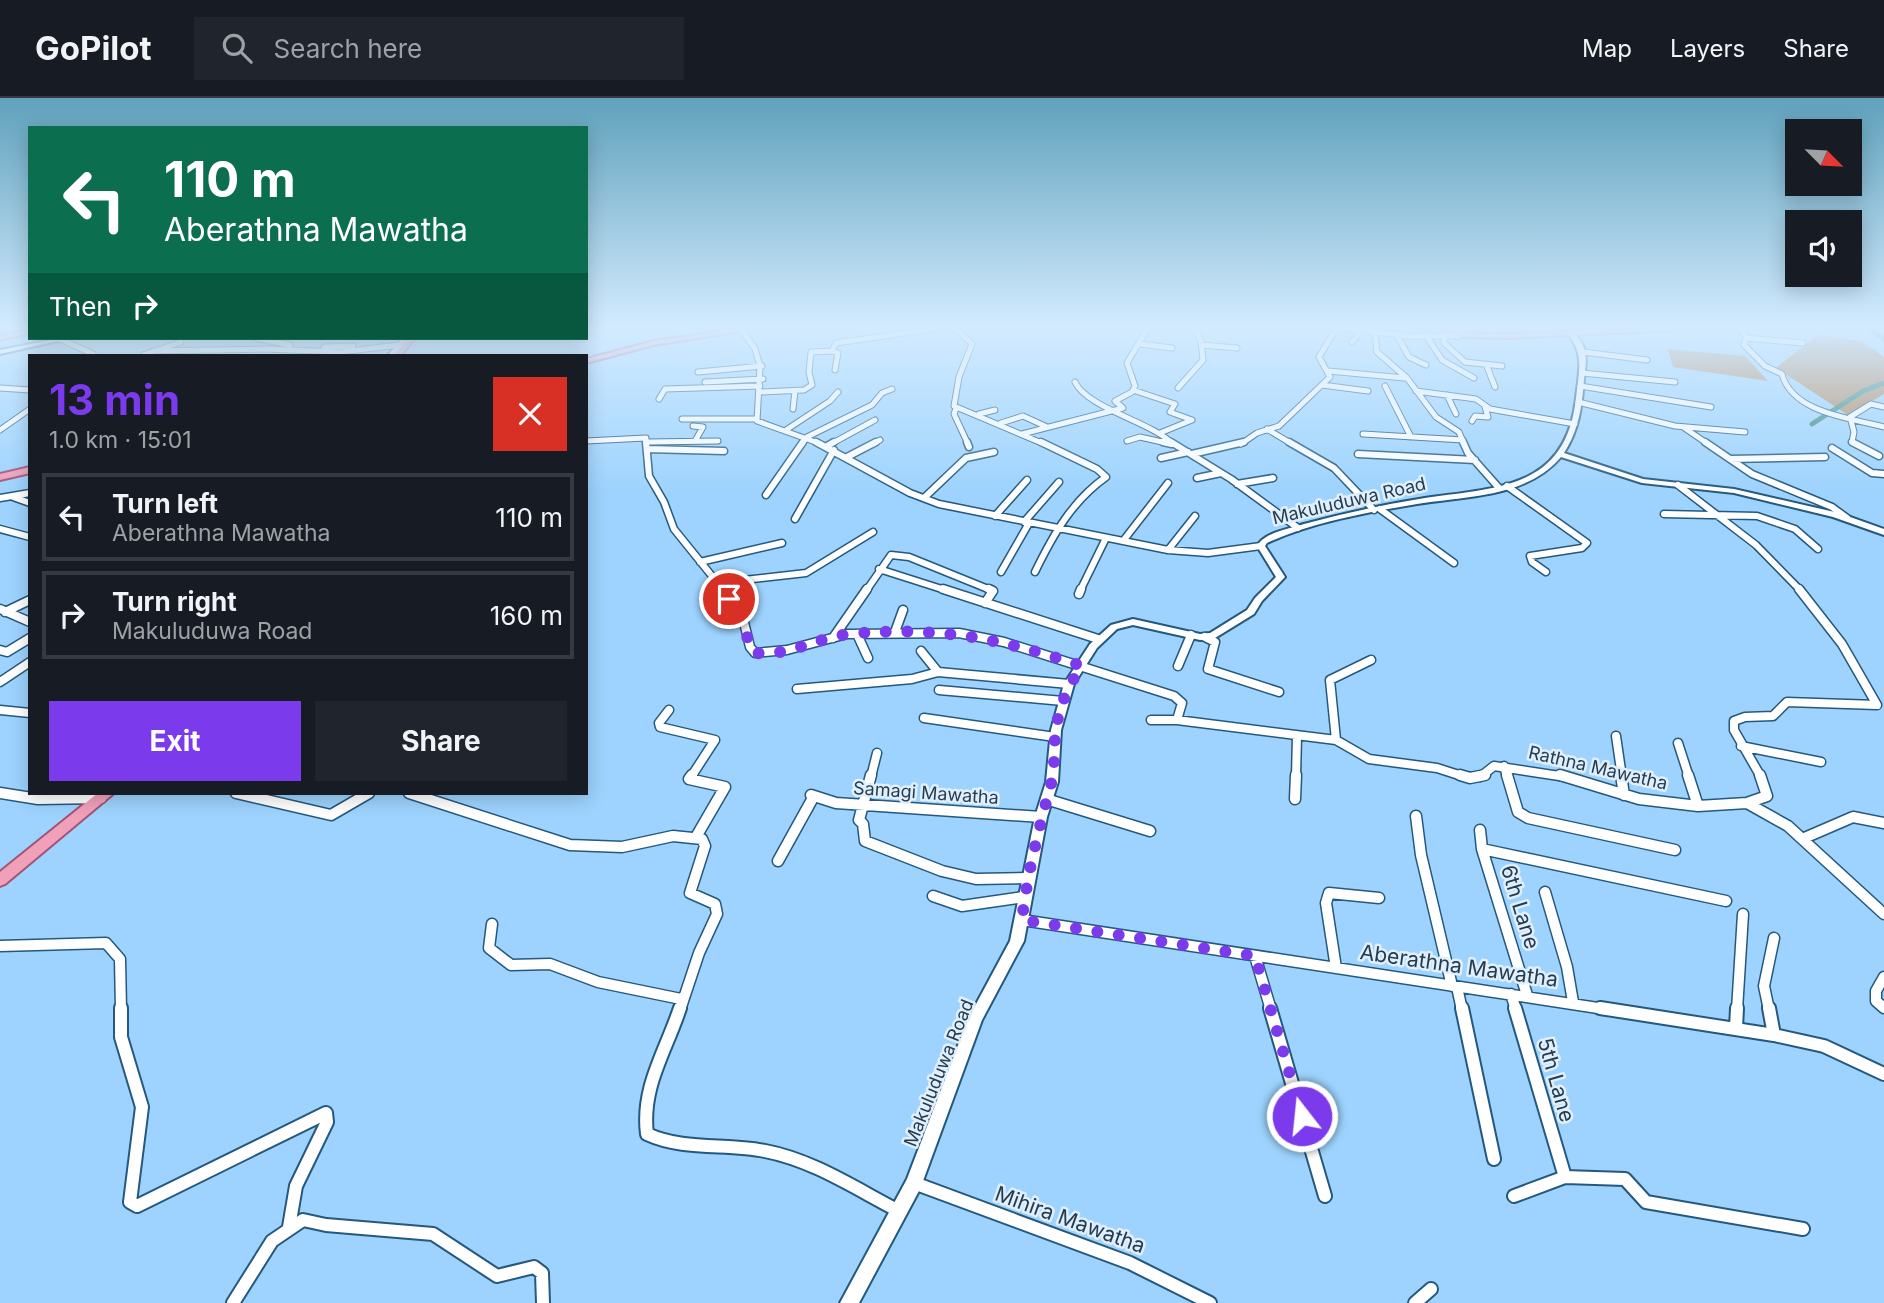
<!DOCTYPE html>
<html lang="en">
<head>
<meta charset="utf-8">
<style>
	:root { --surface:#171b24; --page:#20242c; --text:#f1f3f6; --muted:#9ea1a6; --line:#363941; --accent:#7c3aed }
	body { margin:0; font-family:Inter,sans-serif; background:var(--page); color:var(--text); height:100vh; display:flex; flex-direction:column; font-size:26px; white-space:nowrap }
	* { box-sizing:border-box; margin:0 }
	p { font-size:23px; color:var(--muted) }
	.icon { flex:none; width:38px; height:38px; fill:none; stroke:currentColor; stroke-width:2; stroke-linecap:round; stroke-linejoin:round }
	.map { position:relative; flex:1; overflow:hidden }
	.panel { position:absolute; left:28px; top:256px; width:560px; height:441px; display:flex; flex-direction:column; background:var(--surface); border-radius:0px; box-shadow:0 4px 18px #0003 }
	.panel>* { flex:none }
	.guide { position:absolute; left:28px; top:28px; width:560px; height:214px; border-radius:0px; box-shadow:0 4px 18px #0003; background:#0b6e4f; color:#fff; overflow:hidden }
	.needle { width:46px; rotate:114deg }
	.fabs { position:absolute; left:1785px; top:21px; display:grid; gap:14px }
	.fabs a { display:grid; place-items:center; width:77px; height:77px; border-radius:0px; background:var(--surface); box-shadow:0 4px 18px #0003; font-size:35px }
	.pin { position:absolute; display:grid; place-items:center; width:60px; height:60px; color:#fff; margin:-30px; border:4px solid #fff; border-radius:50%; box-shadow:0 2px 7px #0007 }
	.me { position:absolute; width:77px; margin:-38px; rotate:344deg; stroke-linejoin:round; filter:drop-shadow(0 0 5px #0008) }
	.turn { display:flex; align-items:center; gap:24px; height:147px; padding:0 21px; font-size:32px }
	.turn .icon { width:91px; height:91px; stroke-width:2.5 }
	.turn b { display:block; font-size:49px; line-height:60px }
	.then { display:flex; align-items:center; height:66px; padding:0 21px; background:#0003; gap:14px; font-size:26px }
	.round { display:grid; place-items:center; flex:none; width:74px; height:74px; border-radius:0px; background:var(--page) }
	.head { display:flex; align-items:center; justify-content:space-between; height:119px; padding:0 21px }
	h1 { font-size:42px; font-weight:700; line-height:52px; color:var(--accent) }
	.button { display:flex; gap:14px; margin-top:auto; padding:14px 21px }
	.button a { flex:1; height:80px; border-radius:0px; background:var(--accent); color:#fff; font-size:28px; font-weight:700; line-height:80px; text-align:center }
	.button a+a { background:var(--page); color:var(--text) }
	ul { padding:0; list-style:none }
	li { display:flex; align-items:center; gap:21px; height:88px; margin:0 14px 10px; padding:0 7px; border:4px solid var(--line); border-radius:0px }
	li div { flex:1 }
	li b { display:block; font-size:26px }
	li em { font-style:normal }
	header { display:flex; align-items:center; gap:42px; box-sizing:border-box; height:98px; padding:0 35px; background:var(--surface); border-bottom:2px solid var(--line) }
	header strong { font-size:33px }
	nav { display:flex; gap:38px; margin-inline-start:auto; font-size:24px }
	.search { width:490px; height:63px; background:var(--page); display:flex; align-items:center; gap:18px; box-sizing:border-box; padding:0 24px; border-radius:0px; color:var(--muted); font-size:26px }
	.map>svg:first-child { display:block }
	.forest { fill:#b28459 }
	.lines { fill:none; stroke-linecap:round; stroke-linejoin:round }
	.canal { stroke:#33857a; stroke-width:5 }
	.minor-far4-casing { stroke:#24587d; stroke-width:7 }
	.minor-far3-casing { stroke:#24587d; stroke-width:9 }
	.minor-far2-casing { stroke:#24587d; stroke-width:11 }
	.minor-far1-casing { stroke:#24587d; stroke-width:13 }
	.minor-casing { stroke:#24587d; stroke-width:16 }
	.tertiary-casing { stroke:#24587d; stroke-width:4 }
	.secondary-casing { stroke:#24587d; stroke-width:4 }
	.primary-casing { stroke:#a35375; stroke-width:4 }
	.minor-far4 { stroke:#fff; stroke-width:5 }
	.minor-far3 { stroke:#fff; stroke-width:6 }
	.minor-far2 { stroke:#fff; stroke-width:8 }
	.minor-far1 { stroke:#fff; stroke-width:10 }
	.minor { stroke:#fff; stroke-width:12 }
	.tertiary { fill:#fff; fill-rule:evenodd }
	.secondary { fill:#fff; fill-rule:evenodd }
	.primary { fill:#f0a0b9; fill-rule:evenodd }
	.route { stroke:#7c3aed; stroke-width:12; stroke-dasharray:0 21.6 }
	.labels { text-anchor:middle; stroke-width:5; stroke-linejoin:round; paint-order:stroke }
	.street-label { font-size:18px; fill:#263c4d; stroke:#dfeffd }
	.near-street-label { font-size:21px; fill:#263c4d; stroke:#dfeffd }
</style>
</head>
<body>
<header>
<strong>GoPilot</strong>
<div class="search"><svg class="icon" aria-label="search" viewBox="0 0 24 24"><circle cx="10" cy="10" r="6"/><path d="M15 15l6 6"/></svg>Search here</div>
<nav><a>Map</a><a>Layers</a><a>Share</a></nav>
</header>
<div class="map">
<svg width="1884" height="1205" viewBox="0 0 1884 1205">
	<rect width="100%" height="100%" fill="#9dd3fe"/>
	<path class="forest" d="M1817,237L1862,243L1884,259V296L1848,317L1776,270Z
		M1668,251L1745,258L1768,283L1673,269Z"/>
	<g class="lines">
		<path class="canal" d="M1865,228L1884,241
			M1812,326L1863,293L1884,285"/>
		<defs>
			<path id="minor-far4" d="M739,228L755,251L760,268L757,323L821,346
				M953,228L972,246L959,279L954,308L1044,346
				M1075,228L1077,230
				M1329,228L1408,238H1458L1462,235
				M1740,228L1746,240L1744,247L1765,268L1782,276C1792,315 1851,320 1884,329
				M1656,231L1677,228
				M1375,234L1377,254L1407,280L1436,319L1459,334L1464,346
				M1396,236L1409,259L1426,267
				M1427,239L1442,262L1474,280
				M1445,239L1444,245L1465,264L1502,268
				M256,240L290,247
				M1746,240L1803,245
				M60,241L93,256
				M1352,244L1361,233
				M1140,246L1172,250
				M1202,247L1237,250
				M324,249L353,248
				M154,253L266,251L341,254L407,246
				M832,253L838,255L835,272
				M1583,254L1647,262
				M143,257L181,244L180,240
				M1486,266L1495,289
				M1328,273L1405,280
				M698,274L762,268
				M1582,275L1675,284
				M705,284L763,281
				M1075,284C1087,310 1151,324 1173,346
				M1322,287L1368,293
				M1385,288L1411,339
				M1580,288L1711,309
				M0,290L30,292
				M1178,290L1203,262L1201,243L1194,228
				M1133,292L1175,306L1170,314L1192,322
				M1416,293L1476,301L1490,311L1575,326
				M760,294L804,292L812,287L809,274L811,254L832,253L836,245L953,228
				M1447,297L1456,316
				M659,301L665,291L760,288
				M1578,304L1675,328L1745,334
				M956,310L954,316L968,346
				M793,311L795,293
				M979,316L995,312
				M682,321H756
				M1472,323L1475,318L1488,319L1485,309
				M1001,325L1023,318L1047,329
				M693,328L703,329L695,343
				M1683,329L1708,346
				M1267,331L1292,346
				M0,332L30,311
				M786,332L830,303L838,294
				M1160,335L1192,322
				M1022,336L1123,310L1115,303L1132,294L1135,288L1127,265L1149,228
				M1363,336L1463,342
				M586,343L646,340V346
				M1127,343L1140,339L1171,346
				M648,344L718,343
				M802,346L807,339L872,307L882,295L892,291
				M831,346L875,322
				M873,346L880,342
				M1241,346L1257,335L1279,328L1330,279L1319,259L1337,229
				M1855,346L1852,344L1854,334L1850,319L1871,306L1884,309"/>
			<path id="minor-far3" d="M646,344L649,378L664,404L674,431L724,493
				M816,344L910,395L939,406L1168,452L1208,455L1261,448
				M967,344L969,349
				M1163,344L1172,346
				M1171,344L1231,381L1298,430
				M1289,344L1334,370L1374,412
				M1463,344L1468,355L1499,390
				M1705,344L1752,376L1832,409L1847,420
				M1852,344L1879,358
				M827,348L834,344
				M1832,350L1872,375L1884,376
				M647,351L724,353
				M1192,356L1244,344
				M1358,356L1475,362
				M847,359L876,344
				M1161,360L1188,354
				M1730,361L1825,359
				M1197,380L1221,375
				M1237,386L1273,380
				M1678,387L1756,447L1801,493
				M1507,388L1587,445L1582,450L1530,458L1532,464L1546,474
				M766,397L803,344
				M13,399L30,405
				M0,400L30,395
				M924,400L966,360L994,354
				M1380,411L1454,465
				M1664,416L1757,418L1795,431L1818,451
				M995,418L1027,382
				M795,421L834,352
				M1024,424L1059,384
				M0,431L30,439
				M1123,443L1168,385
				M1168,452L1195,418
				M700,464L782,445
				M879,471L948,493
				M1001,474L1029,425
				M1035,474C1053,437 1072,403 1106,379L1097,371L1041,344
				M717,485L806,475L873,434
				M866,493L891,457L909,459L993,493
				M1080,493L1106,440"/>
			<path id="minor-far2" d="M722,491L742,516L750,549L755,555L787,552L847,536L959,535L1004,544L1174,598L1182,605L1177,622
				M943,491L1098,541
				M1079,496L1081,491
				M985,505L993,493L989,491
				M0,511L30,524
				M5,514L30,502
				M895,534L903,512
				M857,536L868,560
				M1205,539L1215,544L1208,571L1279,594
				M833,540L867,491
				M0,552L7,554L30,540
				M921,553L938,574
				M1178,568L1191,537
				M0,584L30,564
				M797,591L912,581L938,574L1069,586
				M939,592L1063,603
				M0,612L30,615
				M669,612L659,625L660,629L715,642L691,679
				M924,620L1055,639
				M1151,622H1177L1336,642L1369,661L1437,670L1465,679
				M1616,638L1622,679
				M1336,642L1330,582L1371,562
				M1678,645L1689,679
				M1741,648L1821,664
				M1504,668L1507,679
				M871,679L877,655
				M1296,679L1297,638
				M1480,679L1494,668L1566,679
				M1761,679L1734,632V623L1745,619L1773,618L1787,604L1877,607L1842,546L1799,491"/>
			<path id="minor-far1" d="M692,677L689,681L725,689L696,739
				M871,677L859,722L863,726L865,743L942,773L976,781L1028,780
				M1460,677L1470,680L1485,677
				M1507,677L1518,714L1528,720L1675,752
				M1560,677L1639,701L1698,708L1747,705L1788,728L1884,816
				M1621,677L1624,697
				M1688,677L1698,708
				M0,695L38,701L101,700
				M236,695L331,717L369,695
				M409,695L570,747L622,749L673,738L702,741L705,748L690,795L715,806L717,816L699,855L680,912
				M811,697L836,705L1041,719
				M1046,701L1150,733
				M1295,701L1296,677
				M1747,705L1767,698L1760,677
				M1416,718L1421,757L1452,888
				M1480,732L1482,751L1527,897
				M1802,741L1853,719L1884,725
				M1482,751L1726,803
				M778,763L814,698
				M1545,794L1567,869L1573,904
				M933,798L962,808L1024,799
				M1022,822L1611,912
				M492,826L489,850L511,867L550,866L598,884L681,901
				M0,848L106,845L120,861L121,912
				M1255,858L1271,912
				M1336,870L1326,805L1329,795L1379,800
				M1884,879L1876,893V903L1884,910
				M1457,889L1462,912
				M1511,896L1516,912
				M1737,912L1743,816
				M1769,912L1764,888L1774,840"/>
			<path id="minor" d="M121,910V939L142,1009L130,1104L137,1108L326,1015L327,1024L296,1088L289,1129
				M680,910C666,953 641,989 647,1036C684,1053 726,1045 765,1053C813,1062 856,1091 899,1113
				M1270,910L1325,1098
				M1462,910L1494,1061
				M1515,910L1565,1079
				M1600,910L1774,937L1824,948L1884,976
				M1769,910L1774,937
				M1736,930L1737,910
				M914,1085L1130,1165L1210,1205
				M1514,1098L1565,1079L1625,1081L1646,1104L1803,1131
				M233,1205L272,1143L303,1122L326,1127L433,1136L497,1178L534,1169L542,1175L543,1205
				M1415,1205L1431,1191"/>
			<path id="tertiary" d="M1569,232C1577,237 1583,244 1585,254C1587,263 1585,272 1584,281C1582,308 1579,332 1564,355L1643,381L1734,391L1839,415L1884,431V437L1833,419L1734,395L1642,385L1561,359C1526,400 1466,398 1417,406C1369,414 1312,424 1267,445L1265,448L1285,479L1262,503L1254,516L1215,540L1200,542L1133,527L1117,531L1097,550L1074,586L1061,632L1058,684L1047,719L1024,843L982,922L920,1091L859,1205H840L907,1081L968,921L1010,843L1035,719L1046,684L1051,632L1064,586L1090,546L1111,527L1133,521L1200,536L1210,535L1247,512L1255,500L1276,479L1257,448C1265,434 1289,431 1304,426C1342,416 1381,407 1419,401C1493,389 1566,394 1576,300C1579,273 1585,255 1566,234Z
				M61,240H71L0,256V252Z"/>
			<path id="secondary" d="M402,240H409L395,257H388Z"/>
			<path id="primary" d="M758,228H773L654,247L586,265V261L654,243Z
				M1411,228H1423L1460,235L1508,236L1682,228H1722L1719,230L1508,240L1460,239Z
				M30,231V235L0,242V238Z
				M408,240H415L401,257H394Z
				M30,369V375L0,382V376Z
				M98,695H114L5,786L0,788V774Z"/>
		</defs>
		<use href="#minor-far4" class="minor-far4-casing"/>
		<use href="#minor-far3" class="minor-far3-casing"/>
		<use href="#minor-far2" class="minor-far2-casing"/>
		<use href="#minor-far1" class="minor-far1-casing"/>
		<use href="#minor" class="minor-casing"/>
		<use href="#tertiary" class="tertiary-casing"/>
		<use href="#secondary" class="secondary-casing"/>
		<use href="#primary" class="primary-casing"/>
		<use href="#minor-far4" class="minor-far4"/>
		<use href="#minor-far3" class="minor-far3"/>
		<use href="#minor-far2" class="minor-far2"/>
		<use href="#minor-far1" class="minor-far1"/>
		<use href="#minor" class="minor"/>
		<use href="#tertiary" class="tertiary"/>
		<use href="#secondary" class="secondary"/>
		<use href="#primary" class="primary"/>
	</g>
	<linearGradient id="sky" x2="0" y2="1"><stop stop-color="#5fa1bc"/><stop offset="0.58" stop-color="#d3ebff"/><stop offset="1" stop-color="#d3ebff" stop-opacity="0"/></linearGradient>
	<rect width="1884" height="396" fill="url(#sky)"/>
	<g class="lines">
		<path class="route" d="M729,501L741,516L750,549L755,555C788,559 818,539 850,536C938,528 999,540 1082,568C1068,588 1059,608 1056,632C1053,650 1056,668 1051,686C1039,731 1027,776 1022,822L1255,858L1302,1018"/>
	</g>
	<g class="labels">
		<g class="street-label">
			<text transform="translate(1349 403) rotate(-13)" y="6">Makuluduwa Road</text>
			<text transform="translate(1598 670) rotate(13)" y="6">Rathna Mawatha</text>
			<text transform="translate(926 695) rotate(4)" y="6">Samagi Mawatha</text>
			<text transform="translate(939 975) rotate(-68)" y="6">Makuluduwa Road</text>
		</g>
		<g class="near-street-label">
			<text transform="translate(1520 809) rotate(73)" y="7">6th Lane</text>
			<text transform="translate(1459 868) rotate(8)" y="7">Aberathna Mawatha</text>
			<text transform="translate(1556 982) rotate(74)" y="7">5th Lane</text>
			<text transform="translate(1070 1122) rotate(20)" y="7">Mihira Mawatha</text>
		</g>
	</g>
</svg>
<div class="fabs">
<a><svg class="needle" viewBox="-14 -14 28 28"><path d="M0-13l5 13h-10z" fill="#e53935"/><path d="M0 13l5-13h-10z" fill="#9ea1a6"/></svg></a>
<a><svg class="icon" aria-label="sound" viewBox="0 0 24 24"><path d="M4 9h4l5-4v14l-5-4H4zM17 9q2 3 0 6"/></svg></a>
</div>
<div class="pin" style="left:729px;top:501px;background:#d93025"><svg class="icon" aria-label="arrive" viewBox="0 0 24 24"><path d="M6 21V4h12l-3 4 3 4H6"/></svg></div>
<svg class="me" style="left:1302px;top:1018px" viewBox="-20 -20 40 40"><circle r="17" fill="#7c3aed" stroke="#fff" stroke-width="3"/><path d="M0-11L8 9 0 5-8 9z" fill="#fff"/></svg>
<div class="guide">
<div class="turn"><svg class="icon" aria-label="left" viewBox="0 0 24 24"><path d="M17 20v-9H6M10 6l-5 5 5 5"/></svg><div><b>110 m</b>Aberathna Mawatha</div></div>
<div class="then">Then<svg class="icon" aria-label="right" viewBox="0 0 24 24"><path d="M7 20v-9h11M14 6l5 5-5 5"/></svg></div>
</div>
<section class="panel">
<div class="head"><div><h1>13 min</h1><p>1.0 km · 15:01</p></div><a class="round" style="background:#d93025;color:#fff"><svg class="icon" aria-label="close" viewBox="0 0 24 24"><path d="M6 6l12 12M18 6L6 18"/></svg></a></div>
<ul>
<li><svg class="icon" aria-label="left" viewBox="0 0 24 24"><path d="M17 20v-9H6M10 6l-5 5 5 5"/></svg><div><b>Turn left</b><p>Aberathna Mawatha</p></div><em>110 m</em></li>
<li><svg class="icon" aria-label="right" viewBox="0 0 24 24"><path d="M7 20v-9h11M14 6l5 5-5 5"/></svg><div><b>Turn right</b><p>Makuluduwa Road</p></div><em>160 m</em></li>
</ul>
<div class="button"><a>Exit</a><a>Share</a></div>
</section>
</div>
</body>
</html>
